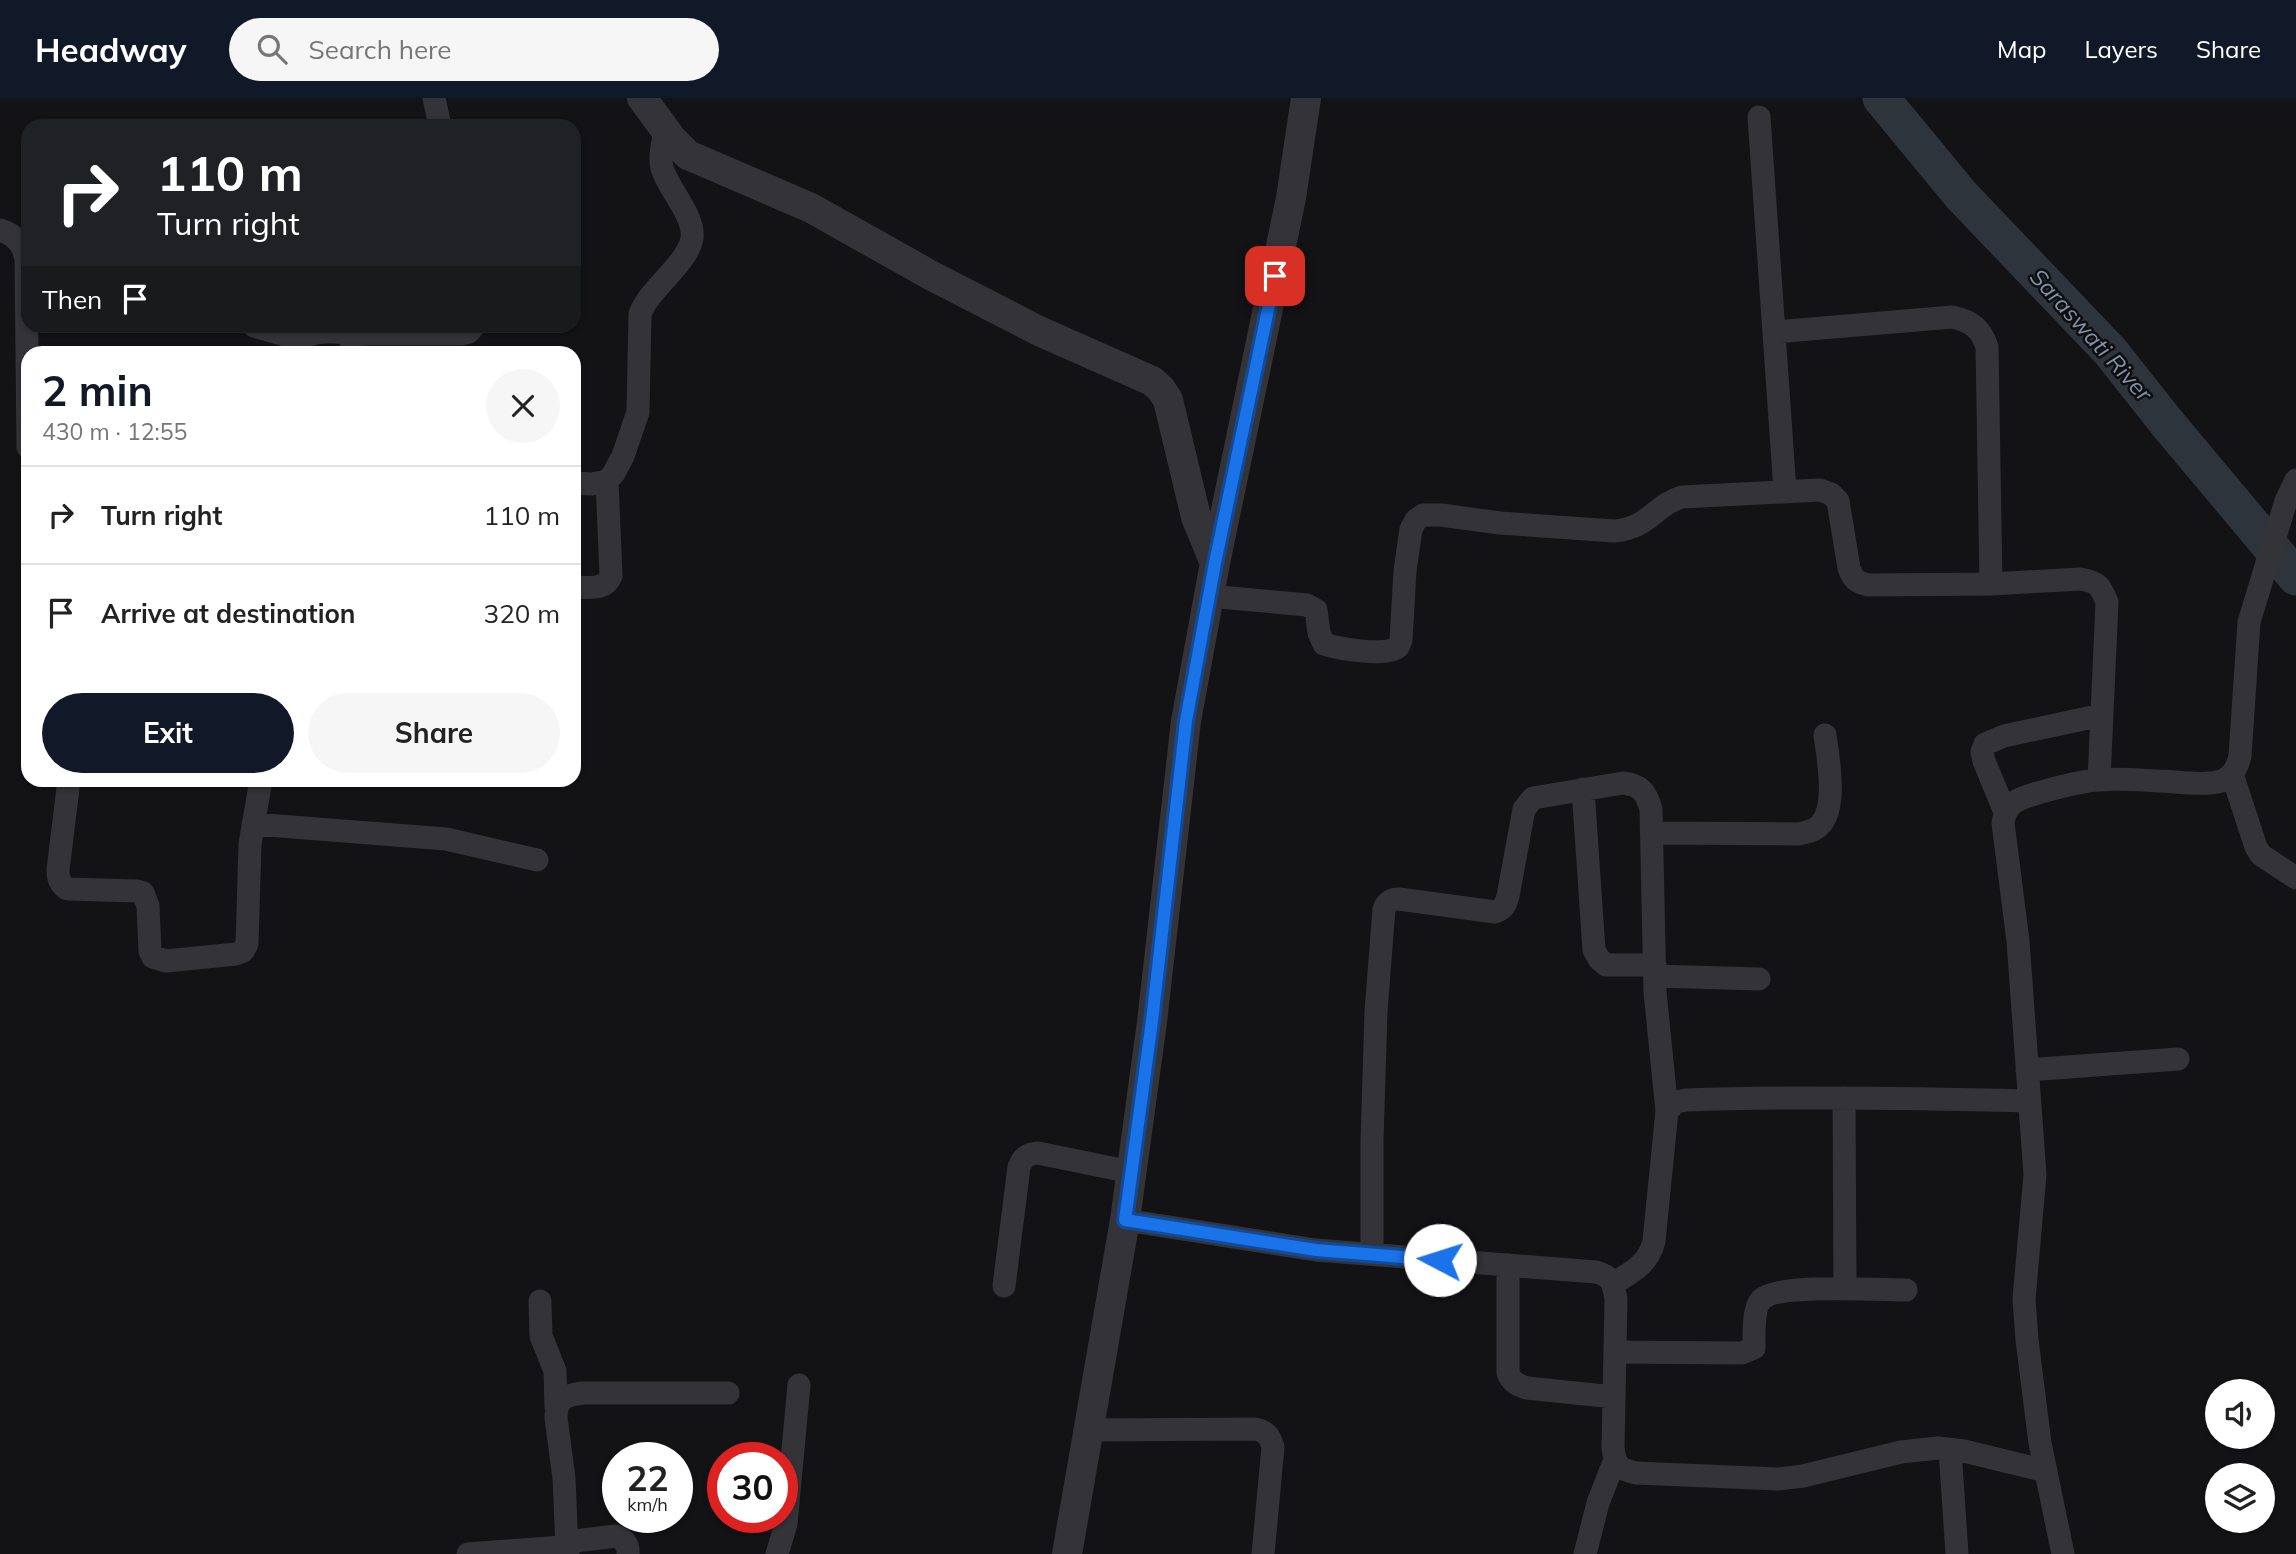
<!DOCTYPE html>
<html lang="en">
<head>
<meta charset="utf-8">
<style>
	:root { --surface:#fff; --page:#f6f6f6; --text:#222; --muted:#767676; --line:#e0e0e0; --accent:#111827 }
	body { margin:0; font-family:Mulish,sans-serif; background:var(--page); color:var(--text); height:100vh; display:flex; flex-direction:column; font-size:26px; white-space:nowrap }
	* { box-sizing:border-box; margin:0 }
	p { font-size:23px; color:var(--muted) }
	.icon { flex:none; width:38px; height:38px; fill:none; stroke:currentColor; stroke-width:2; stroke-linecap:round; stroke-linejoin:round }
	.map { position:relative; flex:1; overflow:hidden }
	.drawer { position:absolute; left:21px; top:248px; width:560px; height:441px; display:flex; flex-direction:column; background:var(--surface); border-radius:21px; box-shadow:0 2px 5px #0004 }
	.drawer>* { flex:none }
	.top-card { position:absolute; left:21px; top:21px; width:560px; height:214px; border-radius:21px; box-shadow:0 2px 5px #0004; background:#202124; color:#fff; overflow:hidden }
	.fabs { position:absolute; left:2205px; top:1281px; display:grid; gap:14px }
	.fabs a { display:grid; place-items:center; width:70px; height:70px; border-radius:50%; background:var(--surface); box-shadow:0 2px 5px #0004; font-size:35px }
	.speed { position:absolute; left:602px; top:1344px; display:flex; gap:14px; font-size:35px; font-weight:700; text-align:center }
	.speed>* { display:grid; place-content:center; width:91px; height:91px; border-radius:50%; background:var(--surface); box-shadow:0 2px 5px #0004; line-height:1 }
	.speed small { font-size:18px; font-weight:400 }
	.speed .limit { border:10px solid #d22; background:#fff; color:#111 }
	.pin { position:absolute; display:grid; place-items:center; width:60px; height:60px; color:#fff; margin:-30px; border-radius:14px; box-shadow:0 4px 10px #0006 }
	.me { position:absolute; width:77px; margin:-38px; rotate:275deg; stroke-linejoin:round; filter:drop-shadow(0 0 5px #0008) }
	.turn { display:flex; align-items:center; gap:24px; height:147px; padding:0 21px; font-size:32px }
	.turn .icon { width:91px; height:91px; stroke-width:2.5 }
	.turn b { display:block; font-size:49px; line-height:60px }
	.then { display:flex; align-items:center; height:66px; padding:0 21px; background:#0003; gap:14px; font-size:26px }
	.round { display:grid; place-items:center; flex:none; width:74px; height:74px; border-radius:37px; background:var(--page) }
	.overview { display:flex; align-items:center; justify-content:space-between; height:119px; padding:0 21px }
	h1 { font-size:42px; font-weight:700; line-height:52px; color:var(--accent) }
	.button { display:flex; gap:14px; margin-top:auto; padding:14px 21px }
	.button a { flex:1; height:80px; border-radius:42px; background:var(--accent); color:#fff; font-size:28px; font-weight:700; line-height:80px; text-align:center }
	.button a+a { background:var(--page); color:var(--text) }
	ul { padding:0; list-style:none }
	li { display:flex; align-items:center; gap:21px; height:98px; padding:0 21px; border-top:2px solid var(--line) }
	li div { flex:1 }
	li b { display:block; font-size:26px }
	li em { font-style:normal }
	header { display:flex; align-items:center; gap:42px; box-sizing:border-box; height:98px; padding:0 35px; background:var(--accent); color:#fff }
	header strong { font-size:33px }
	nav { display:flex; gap:38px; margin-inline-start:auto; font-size:24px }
	.search { width:490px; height:63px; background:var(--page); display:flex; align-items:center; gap:18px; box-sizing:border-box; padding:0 24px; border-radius:38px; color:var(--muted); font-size:26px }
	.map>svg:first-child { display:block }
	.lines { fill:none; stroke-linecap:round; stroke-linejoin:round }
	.river { stroke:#2d343b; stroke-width:37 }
	.minor { stroke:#343438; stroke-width:23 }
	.tertiary { stroke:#343438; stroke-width:30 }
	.route-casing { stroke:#114b97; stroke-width:18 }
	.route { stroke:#1a73e8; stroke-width:12 }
	.labels { text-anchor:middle; stroke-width:5; stroke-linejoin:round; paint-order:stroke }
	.water-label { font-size:23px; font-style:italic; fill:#8093aa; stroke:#0e0e0f }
</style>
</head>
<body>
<header>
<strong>Headway</strong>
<div class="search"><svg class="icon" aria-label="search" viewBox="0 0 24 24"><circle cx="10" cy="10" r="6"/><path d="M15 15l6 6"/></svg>Search here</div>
<nav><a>Map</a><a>Layers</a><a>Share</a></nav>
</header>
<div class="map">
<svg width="2296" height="1456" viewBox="0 0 2296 1456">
	<rect width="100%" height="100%" fill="#131214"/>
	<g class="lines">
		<path class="river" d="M1881,0L1961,97L2110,253L2167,325L2296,479"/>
		<path class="minor" d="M434,0L440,28
			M1759,19L1785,393
			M0,132C15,137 24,146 26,162L28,349
			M254,228L299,241
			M1775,234L1952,219C1971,223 1981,230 1987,249L1991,486
			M292,256C300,227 335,234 358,236
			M351,256L352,242L358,236H461L469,234L474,228
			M574,385L592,386L607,383L614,375L623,358L638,314L640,216C650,189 688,166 692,140C695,118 668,91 662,70C659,58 663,45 665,32
			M574,489C589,489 605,493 611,478L607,383
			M1209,498L1307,507L1316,512L1319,535L1324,546C1340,551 1386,559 1398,549L1401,542L1405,473L1411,431L1416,422L1423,417H1441L1500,425L1614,433C1650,430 1654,407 1682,399L1820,392L1831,396L1838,403L1849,470C1853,481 1856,484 1868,487L1991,486L2080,481C2098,484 2100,487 2107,504L2099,682
			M2232,676L2256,749L2261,757L2296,780
			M69,682L58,772C58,781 60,786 67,791L137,793L143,795L148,808L150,853L153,859L166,863L236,856L243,853L247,846L250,746L261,682
			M1583,691L1594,852L1599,861L1606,867H1655
			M2005,714L1984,663L1982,654L1985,646L2004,638L2102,617
			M253,726L446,741L537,762
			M1652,735L1799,736C1806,734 1813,734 1819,728C1838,710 1828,660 1825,637
			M1655,878L1759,881
			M2027,972L2178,961
			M1844,1000L1845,1191
			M1125,1122L1316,1152L1596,1174C1613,1179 1613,1185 1616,1201L1613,1350C1615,1368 1619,1371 1636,1375L1778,1381L1803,1378L1901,1354L1938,1350L1964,1353L2046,1373
			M1372,1156V1043L1376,913L1384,811C1387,804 1391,801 1399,801L1495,814C1503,811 1506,807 1508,798L1524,711L1533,700L1623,685C1641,687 1646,694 1651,711L1655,894L1667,1013
			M1508,1167V1275C1512,1285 1518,1287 1527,1290L1614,1299
			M1613,1186C1633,1173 1648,1167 1654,1143L1667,1013L1676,1004L1686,1002C1800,998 1915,1000 2029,1003
			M1004,1188L1019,1069C1023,1059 1027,1056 1038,1055L1131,1074
			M540,1203L541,1238L555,1273L556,1309
			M1615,1254L1742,1255L1754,1250C1754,1238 1753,1210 1761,1202C1776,1185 1880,1192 1906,1192
			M1089,1332L1255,1331C1266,1333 1270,1338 1273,1349L1263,1456
			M1950,1352L1957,1456
			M567,1444L616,1438C624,1441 629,1447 628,1456
			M567,1452L564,1380L556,1320C556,1301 565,1297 583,1295H728
			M468,1456L561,1449L567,1452L568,1456
			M777,1456L786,1426L799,1287
			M1585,1456L1598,1405L1614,1364
			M2063,1456L2040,1345L2027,1242L2024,1201L2035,1077L2018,843L2003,725C2006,702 2022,700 2041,694C2060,689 2079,683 2099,682C2118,680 2139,682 2158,683C2176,683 2199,688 2217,684C2231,682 2237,671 2240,658L2249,524L2286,403L2296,382"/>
		<path class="tertiary" d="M642,0L672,41L688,57L811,110L932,178L1039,233L1152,283L1161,291L1168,302L1196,419L1215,465
			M1067,1456L1125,1122L1152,924L1186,623L1215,465L1291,100L1306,0"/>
	</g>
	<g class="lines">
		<defs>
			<path id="route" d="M1275,178L1215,465L1186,623L1152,923L1125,1122L1316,1152L1440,1162"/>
		</defs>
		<use href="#route" class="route-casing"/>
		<use href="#route" class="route"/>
	</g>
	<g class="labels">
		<g class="water-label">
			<text transform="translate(2091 237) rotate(48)" y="8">Saraswati River</text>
		</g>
	</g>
</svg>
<div class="fabs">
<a><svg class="icon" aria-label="sound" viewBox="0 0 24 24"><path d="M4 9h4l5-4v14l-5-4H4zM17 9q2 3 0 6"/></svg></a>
<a><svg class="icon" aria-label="layers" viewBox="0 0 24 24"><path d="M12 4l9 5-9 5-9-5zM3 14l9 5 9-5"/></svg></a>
</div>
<div class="speed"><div>22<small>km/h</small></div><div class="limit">30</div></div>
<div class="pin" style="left:1275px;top:178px;background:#d93025"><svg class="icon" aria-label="arrive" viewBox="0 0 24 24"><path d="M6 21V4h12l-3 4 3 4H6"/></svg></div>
<svg class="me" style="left:1440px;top:1162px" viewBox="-20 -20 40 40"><circle r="19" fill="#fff"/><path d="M0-13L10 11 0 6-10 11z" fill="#1a73e8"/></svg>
<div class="top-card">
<div class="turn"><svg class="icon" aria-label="right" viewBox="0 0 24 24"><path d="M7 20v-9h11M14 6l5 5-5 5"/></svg><div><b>110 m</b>Turn right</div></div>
<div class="then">Then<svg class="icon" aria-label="arrive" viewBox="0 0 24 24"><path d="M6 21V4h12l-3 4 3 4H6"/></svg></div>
</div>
<section class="drawer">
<div class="overview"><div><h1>2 min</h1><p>430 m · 12:55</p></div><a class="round"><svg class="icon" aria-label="close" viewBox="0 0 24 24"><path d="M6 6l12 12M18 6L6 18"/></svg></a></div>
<ul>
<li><svg class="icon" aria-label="right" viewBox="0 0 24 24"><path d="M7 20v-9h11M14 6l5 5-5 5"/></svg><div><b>Turn right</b></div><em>110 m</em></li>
<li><svg class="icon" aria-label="arrive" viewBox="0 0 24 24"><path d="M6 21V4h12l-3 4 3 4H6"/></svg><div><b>Arrive at destination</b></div><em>320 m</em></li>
</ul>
<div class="button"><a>Exit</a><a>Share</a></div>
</section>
</div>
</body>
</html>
